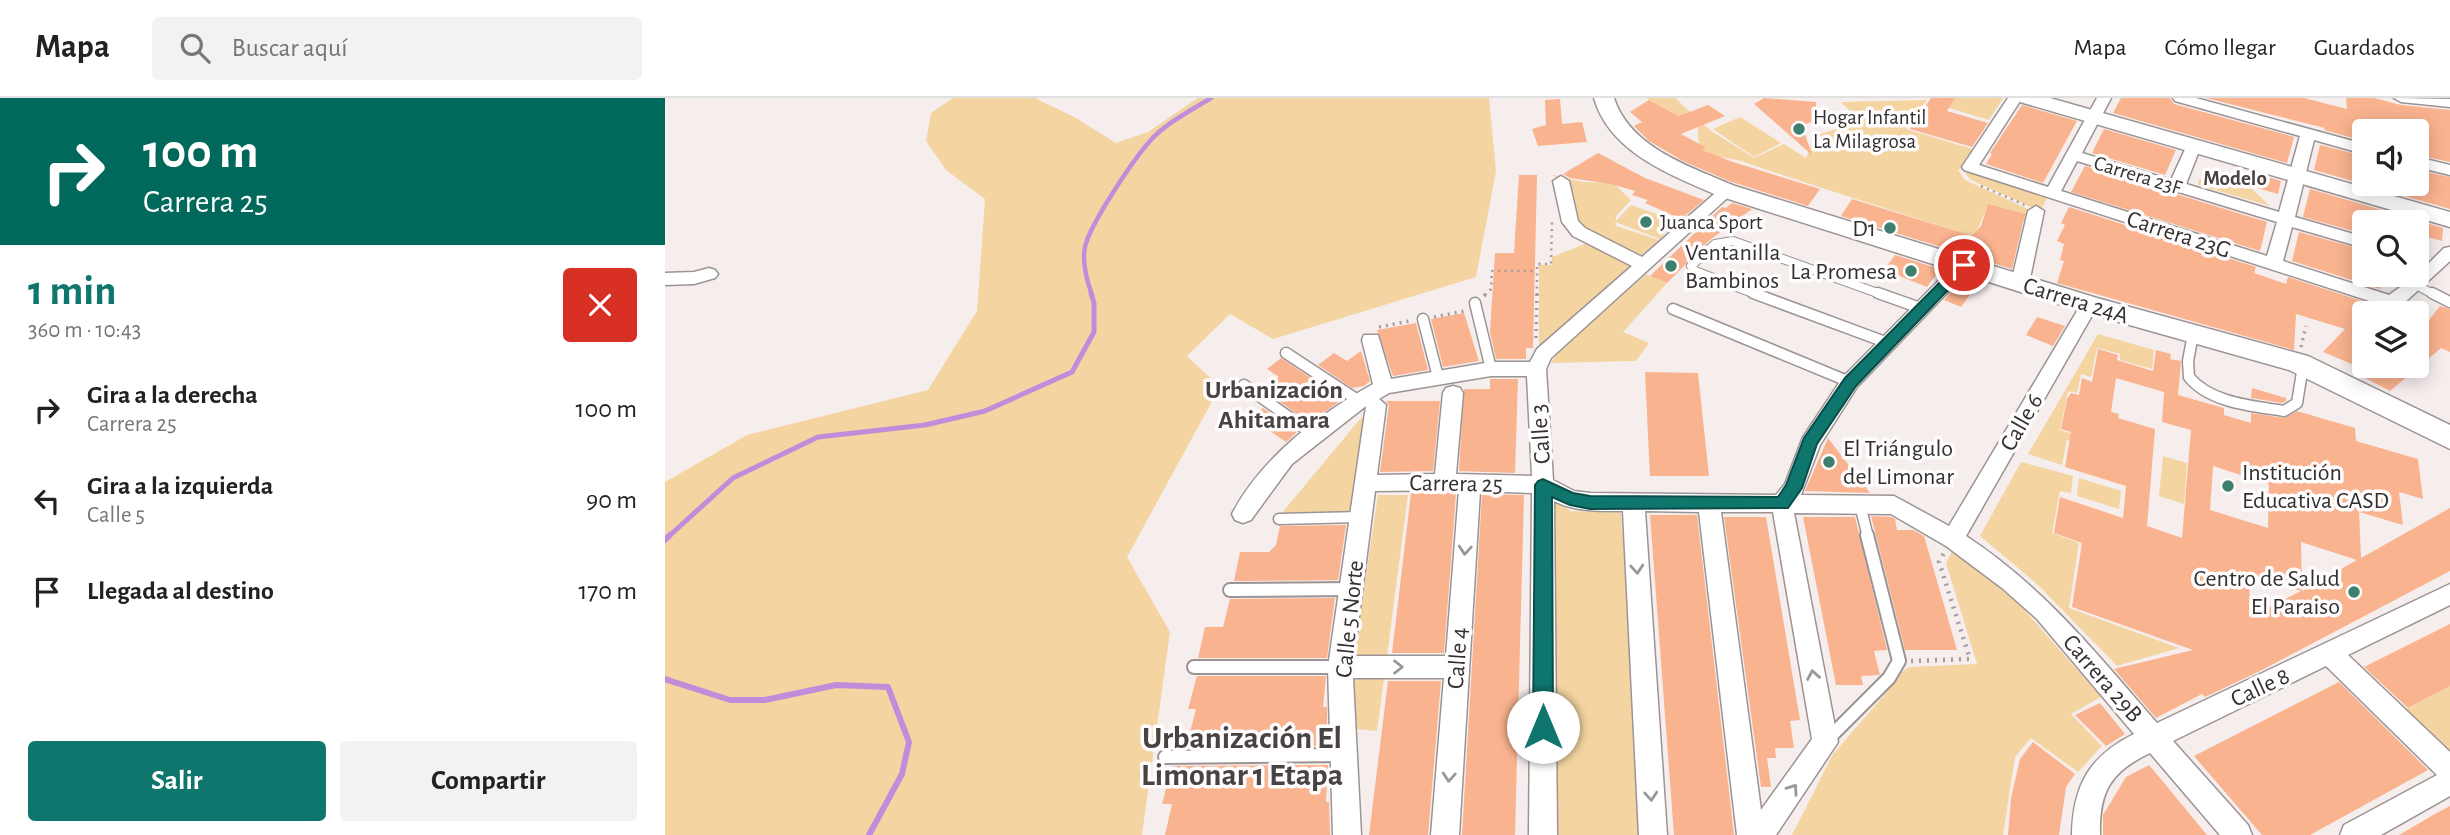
<!DOCTYPE html>
<html lang="es">
<head>
<meta charset="utf-8">
<style>
	:root { --surface:#fff; --page:#f2f2f2; --text:#222; --muted:#767676; --line:#e0e0e0; --accent:#0f766e }
	body { margin:0; font-family:"Alegreya Sans",sans-serif; background:var(--page); color:var(--text); height:100vh; display:flex; flex-direction:column; font-size:26px; white-space:nowrap }
	* { box-sizing:border-box; margin:0 }
	p { font-size:23px; color:var(--muted) }
	.icon { flex:none; width:38px; height:38px; fill:none; stroke:currentColor; stroke-width:2; stroke-linecap:round; stroke-linejoin:round }
	.map { position:relative; flex:1; overflow:hidden }
	.details { display:flex; flex-direction:column; background:var(--surface); width:665px }
	.details>* { flex:none }
	.hud { background:#00695c; color:#fff; overflow:hidden }
	.fabs { position:absolute; left:1687px; top:21px; display:grid; gap:14px }
	.fabs a { display:grid; place-items:center; width:77px; height:77px; border-radius:7px; background:var(--surface); box-shadow:0 4px 18px #0003; font-size:35px }
	.pin { position:absolute; display:grid; place-items:center; width:60px; height:60px; color:#fff; margin:-30px; border:4px solid #fff; border-radius:50%; box-shadow:0 2px 7px #0007 }
	.me { position:absolute; width:77px; margin:-38px; rotate:0deg; stroke-linejoin:round; filter:drop-shadow(0 0 5px #0008) }
	.turn { display:flex; align-items:center; gap:24px; height:147px; padding:0 28px; font-size:32px }
	.turn .icon { width:91px; height:91px; stroke-width:2.5 }
	.turn b { display:block; font-size:49px; line-height:60px }
	.round { display:grid; place-items:center; flex:none; width:74px; height:74px; border-radius:7px; background:var(--page) }
	.summary { display:flex; align-items:center; justify-content:space-between; height:119px; padding:0 28px }
	h1 { font-size:42px; font-weight:600; line-height:52px; color:var(--accent) }
	.cta { display:flex; gap:14px; margin-top:auto; padding:14px 28px }
	.cta a { flex:1; height:80px; border-radius:7px; background:var(--accent); color:#fff; font-size:28px; font-weight:600; line-height:80px; text-align:center }
	.cta a+a { background:var(--page); color:var(--text) }
	ul { padding:0; list-style:none }
	li { display:flex; align-items:center; gap:21px; height:91px; padding:0 28px }
	li div { flex:1 }
	li b { display:block; font-size:26px }
	li em { font-style:normal }
	header { display:flex; align-items:center; gap:42px; box-sizing:border-box; height:98px; padding:0 35px; background:var(--surface); border-bottom:2px solid var(--line) }
	header strong { font-size:33px }
	nav { display:flex; gap:38px; margin-inline-start:auto; font-size:24px }
	.search { width:490px; height:63px; background:var(--page); display:flex; align-items:center; gap:18px; box-sizing:border-box; padding:0 24px; border-radius:7px; color:var(--muted); font-size:26px }
	main { display:flex; flex:1; min-height:0 }
	.map>svg:first-child { display:block }
	.green { fill:#f4d5a2 }
	.lines { fill:none; stroke-linecap:round; stroke-linejoin:round }
	.stream-far2 { stroke:#bf8dd9; stroke-width:4.5 }
	.stream-far1 { stroke:#bf8dd9; stroke-width:5 }
	.stream { stroke:#bf8dd9; stroke-width:6 }
	.building { fill:#fab38f; fill-rule:evenodd }
	.lane-far2-casing { stroke:#9c9494; stroke-width:10 }
	.lane-far1-casing { stroke:#9c9494; stroke-width:13 }
	.lane-casing { stroke:#9c9494; stroke-width:16 }
	.street-casing { stroke:#9c9494; stroke-width:3 }
	.secondary-casing { stroke:#9c9494; stroke-width:3 }
	.path-far2 { stroke:#a39d9d; stroke-width:2.5; stroke-dasharray:2 4.5; stroke-linecap:butt }
	.path-far1 { stroke:#a39d9d; stroke-width:3.5; stroke-dasharray:2 5; stroke-linecap:butt }
	.path { stroke:#a39d9d; stroke-width:4.5; stroke-dasharray:2 6; stroke-linecap:butt }
	.lane-far2 { stroke:#fff; stroke-width:8 }
	.lane-far1 { stroke:#fff; stroke-width:10 }
	.lane { stroke:#fff; stroke-width:12 }
	.street { fill:#fff; fill-rule:evenodd }
	.secondary { fill:#fff; fill-rule:evenodd }
	.oneway { stroke:#999898 }
	.route { fill:#0f766e; stroke:#0a4d48; stroke-width:2 }
	.poi-dot { fill:#3e7f6e; stroke:#fefcfc; stroke-width:2.5 }
	.labels { text-anchor:middle; stroke-width:7; stroke-linejoin:round; paint-order:stroke }
	.far-poi-label { font-size:21px; fill:#333030; stroke:#fefcfc; text-anchor:start }
	.far-street-label { font-size:21px; fill:#333030; stroke:#fefcfc }
	.far-neighbourhood-label { font-size:21px; font-weight:bold; fill:#494242; stroke:#fefcfc }
	.poi-label { font-size:24px; fill:#333030; stroke:#fefcfc; text-anchor:end }
	.street-label { font-size:24px; fill:#333030; stroke:#fefcfc }
	.neighbourhood-label { font-size:26px; font-weight:bold; fill:#494242; stroke:#fefcfc }
	.near-neighbourhood-label { font-size:32px; font-weight:bold; fill:#494242; stroke:#fefcfc }
</style>
</head>
<body>
<header>
<strong>Mapa</strong>
<div class="search"><svg class="icon" aria-label="search" viewBox="0 0 24 24"><circle cx="10" cy="10" r="6"/><path d="M15 15l6 6"/></svg>Buscar aquí</div>
<nav><a>Mapa</a><a>Cómo llegar</a><a>Guardados</a></nav>
</header>
<main>
<section class="details">
<div class="hud">
<div class="turn"><svg class="icon" aria-label="right" viewBox="0 0 24 24"><path d="M7 20v-9h11M14 6l5 5-5 5"/></svg><div><b>100 m</b>Carrera 25</div></div>
</div>
<div class="summary"><div><h1>1 min</h1><p>360 m · 10:43</p></div><a class="round" style="background:#d93025;color:#fff"><svg class="icon" aria-label="close" viewBox="0 0 24 24"><path d="M6 6l12 12M18 6L6 18"/></svg></a></div>
<ul>
<li><svg class="icon" aria-label="right" viewBox="0 0 24 24"><path d="M7 20v-9h11M14 6l5 5-5 5"/></svg><div><b>Gira a la derecha</b><p>Carrera 25</p></div><em>100 m</em></li>
<li><svg class="icon" aria-label="left" viewBox="0 0 24 24"><path d="M17 20v-9H6M10 6l-5 5 5 5"/></svg><div><b>Gira a la izquierda</b><p>Calle 5</p></div><em>90 m</em></li>
<li><svg class="icon" aria-label="arrive" viewBox="0 0 24 24"><path d="M6 21V4h12l-3 4 3 4H6"/></svg><div><b>Llegada al destino</b></div><em>170 m</em></li>
</ul>
<div class="cta"><a>Salir</a><a>Compartir</a></div>
</section>
<div class="map">
<svg width="1785" height="737" viewBox="0 0 1785 737">
	<rect width="100%" height="100%" fill="#f6eded"/>
	<path class="green" d="M288,0H370L411,20L451,45L483,34L533,0H824L831,73L811,179L608,241L565,216L522,258L555,289L462,459L505,534L477,737H0V384L82,337L263,292L312,213L320,101L281,72L261,43L266,15Z
		M981,0H1010L1045,32L1089,60L1119,46L1141,60L1149,38L1196,23L1176,4L1262,2L1241,31L1311,52L1301,68L1293,72L1300,82L1365,112L1361,124L1323,107L1309,139C1233,114 1157,91 1082,65C1070,60 1044,60 1036,50C1032,44 1033,35 1033,28Z
		M1274,0H1338L1324,22L1271,6Z
		M1075,19L1116,45L1089,59L1048,31Z
		M1305,72L1383,99L1375,113L1306,82L1300,75Z
		M884,76L918,84L948,85L966,102L951,118V123L966,107L1011,123L995,141L950,124L951,128L994,142L974,159L918,131L912,122L899,82Z
		M1560,80L1585,89L1605,108L1533,87L1534,81Z
		M922,145L968,166L874,248V167H887V159Z
		M981,176L1002,185L958,234L984,245L971,263L886,265C903,235 954,200 981,176Z
		M1433,236L1489,252L1487,271L1455,262V256L1432,250L1426,279L1416,276L1412,295L1403,293L1395,332L1460,352L1459,359L1402,342L1397,367L1363,356Z
		M704,318L687,416H616L696,320Z
		M1498,358L1522,365L1519,406L1494,398Z
		M1356,364L1408,378L1406,395L1395,393L1387,435L1414,445L1404,510L1514,550L1452,568L1373,487L1315,438Z
		M1414,380L1456,393L1454,411L1412,398Z
		M713,397H743L722,558H689Z
		M889,401L905,413L956,415L978,737H887Z
		M1288,452L1341,491L1436,599L1406,616L1437,648L1413,674L1366,640L1350,659L1338,737H1127L1168,656L1228,587L1235,575L1244,569L1312,566L1281,465Z
		M688,579L719,580L712,633L691,631Z
		M1785,588V665L1736,614Z"/>
	<g class="lines">
		<path class="stream-far2" d="M427,197C422,183 417,163 420,149C425,126 468,62 485,43C501,25 525,13 546,0"/>
		<path class="stream-far1" d="M3,439L68,380L153,339L260,327L320,313L407,274L429,234V205L426,195"/>
		<path class="stream" d="M0,442L5,437
			M0,581L65,602H100L171,587L223,589L244,644L237,676L204,737"/>
	</g>
	<path class="building" d="M1099,0L1151,4V23L1137,27L1147,57L1089,6Z
		M1266,0H1290L1282,13L1323,25L1307,49L1245,31Z
		M1456,0H1505L1509,6L1629,39L1622,65L1448,15Z
		M1541,0H1639L1682,11L1681,0H1709L1736,7L1785,12V64L1752,57V33H1699V43L1659,32L1660,30Z
		M895,1L897,26L917,24L922,44L873,48L867,31L881,27L880,2Z
		M984,2L1014,18L1043,7L1060,18L1016,36L1040,49L1037,52L1068,64L1155,91L1143,108L1064,83L1018,63L984,43L969,28L977,24L965,14Z
		M1357,7L1412,23L1378,85L1321,66L1327,56L1325,55Z
		M1439,31L1511,52L1500,77L1427,55Z
		M1655,47L1699,58L1696,86H1741L1752,89V72L1785,79V111L1649,72Z
		M933,55L980,80L1039,102L1016,121L980,105L983,102L967,97L970,93L946,86L905,80L898,76Z
		M1420,68L1602,124L1595,153L1406,94Z
		M854,77H872L868,250H861V261H831L825,234L830,155H849Z
		M1596,77L1616,83L1613,96L1592,90Z
		M1645,91L1778,130L1777,143L1752,136V124H1713L1699,120V136L1638,119Z
		M1187,101L1307,138L1316,128L1323,106L1360,116L1347,171L1176,118Z
		M1067,105L1087,111L1046,141L1002,185L985,178L1057,109L1061,110Z
		M1404,109L1591,169L1589,175L1621,186L1623,179L1712,208L1711,215H1699V252L1694,269L1658,254L1680,231L1631,216L1629,252L1392,185L1399,163L1395,162L1399,146L1392,143L1400,127L1396,125Z
		M1634,134L1699,152V177H1717L1715,191L1627,163Z
		M1230,157L1275,171L1262,189L1219,172Z
		M1290,190L1306,195L1296,209L1279,202Z
		M1775,208L1785,211V254L1776,250L1725,293L1700,280L1714,268H1752V222L1761,226Z
		M799,215L814,263L778,269L766,221Z
		M1372,219L1400,228L1388,248L1361,237Z
		M751,225L763,272L728,278L712,232Z
		M1433,251L1453,257L1452,262L1488,273L1491,252L1506,256L1505,261L1516,263L1513,297L1559,310V317L1586,325V315L1619,320L1632,313L1690,330L1691,343L1753,361L1758,401L1734,394L1738,427L1694,414L1696,460L1785,410V473L1595,573L1540,599L1537,596L1491,620L1449,571L1528,552L1407,509L1417,445L1389,435L1395,399L1458,420L1461,388L1400,369L1406,334L1396,331L1402,301L1406,295L1414,297L1417,280L1427,284ZM1451,280L1499,294L1497,324L1526,332L1517,440L1482,428L1490,331L1453,320L1454,316L1446,314ZM1548,368L1604,386L1603,430L1545,412ZM1636,444L1692,462L1637,493ZM1585,476L1636,493L1584,519Z
		M696,253L705,283L699,288L687,290L653,267L669,255L682,263Z
		M616,260L667,294L663,295L664,304H674L644,325L610,300L613,298L600,290L614,279L602,271Z
		M980,274L1033,275L1044,378H985Z
		M825,281H853L850,375L794,373L799,291H825Z
		M1587,290L1621,300V303L1617,305L1586,300Z
		M721,303H775L768,373L715,374L724,307Z
		M598,310L632,334L621,344L585,319Z
		M1163,340L1205,395L1140,393Z
		M746,395H791L779,555H727Z
		M817,396L859,397L850,737H797Z
		M985,417H1032L1069,737H1009Z
		M1206,418L1226,419L1230,421L1232,432H1248L1259,438L1292,552H1240Z
		M1059,419H1101L1135,622L1125,623L1129,650H1110L1111,660H1102L1106,689H1096Z
		M1138,419H1190L1222,552L1209,553L1215,577L1196,578L1198,587H1171Z
		M681,427L673,482L569,483L575,454H604L611,447L615,428Z
		M670,500L662,560H533L540,529H558L565,501Z
		M1785,526V588L1743,610L1699,569Z
		M532,578H661L658,609H662V629L659,648L521,650L531,611H523Z
		M723,583H776L763,737H704Z
		M1674,584L1763,672L1645,737H1597L1529,658Z
		M1435,605L1460,636L1441,648L1410,617Z
		M1368,644L1410,676L1401,689L1394,737H1343L1346,700L1355,661Z
		M663,667L661,704H664L665,737H500L507,706H497L507,668Z
		M1484,667L1495,680L1542,737H1438V717L1461,679Z
		M1785,708V737H1734L1770,716Z"/>
	<g class="lines">
		<defs>
			<path id="lane-far2" d="M1749,186L1770,197
				M1093,197L1030,173L1026,168L1050,146L1068,143L1218,197"/>
			<path id="lane-far1" d="M1088,195L1223,245
				M1213,195L1258,211
				M1767,195L1785,204
				M810,205L826,271
				M1008,211L1185,284
				M758,221L773,279
				M1528,236L1523,263L1524,279C1545,305 1588,308 1619,313L1632,305L1638,268
				M621,255L694,303
				M579,287L649,337
				M1195,407L1203,439
				M614,421L696,419"/>
			<path id="lane" d="M565,492L686,491
				M529,569H675
				M1161,643L1224,580L1234,563L1202,437
				M500,659L678,657"/>
			<path id="street" d="M1343,0H1357L1314,67L1383,89L1432,0H1446L1417,55L1506,82L1523,45H1533L1536,48L1521,86L1614,114L1635,38L1510,3L1508,0H1531L1699,46V56L1649,42L1630,119L1699,139V150L1627,129L1618,163L1724,197L1752,177L1779,150L1785,149V163L1737,207L1723,209L1299,72L1297,69ZM1412,63L1612,124L1602,158L1396,93Z
				M1729,0L1785,1V9L1736,4Z
				M1752,59L1785,67V77L1752,69Z
				M896,78L904,83L913,123L920,130L977,159L1056,90L1062,88L1070,93L886,260L881,271L888,382L909,393L925,395L1111,397L1120,386L1138,339L1178,279L1293,163H1305L1308,167L1305,171L1192,289L1155,347L1136,397L1229,398L1284,428L1418,203H1430L1433,207L1301,438C1380,490 1431,555 1492,625L1785,486V507L1683,557L1785,654V698L1716,737H1675L1679,727L1772,677L1661,568L1508,643L1583,727L1587,737H1555L1485,655C1445,674 1434,694 1435,737H1407C1408,688 1424,658 1469,636L1372,521L1337,490L1281,448L1226,416L1129,415L1173,644L1111,737H1072L1034,414L980,413L1002,737H974L958,413C934,413 910,414 889,403L892,737H864L867,395L815,393L794,737H766L779,580H688L696,737H668L663,569L701,308L627,366L586,422L578,425L570,422L567,416C596,360 654,316 708,286L697,242L699,237H713L726,281L826,264H865L872,251L967,168L908,138L897,124L888,83ZM826,278H862L867,378L791,376L798,295L795,290L788,288L781,290L778,295L770,376L712,377L721,307L714,301L724,295ZM794,392L781,558H689L710,393ZM1056,414H1108L1147,641L1096,712Z
				M1371,108L1379,113L1364,185L1355,191L1346,185L1363,113Z
				M44,170L50,172L53,176L50,180L29,186L0,187V175L29,174Z"/>
			<path id="secondary" d="M929,0H949C965,50 1026,69 1070,88L1432,200L1643,258L1785,327V351L1624,272L1415,213L1054,98C1006,77 945,55 929,0Z
				M1352,0H1385L1785,114V129L1355,4Z"/>
		</defs>
		<use href="#lane-far2" class="lane-far2-casing"/>
		<use href="#lane-far1" class="lane-far1-casing"/>
		<use href="#lane" class="lane-casing"/>
		<use href="#street" class="street-casing"/>
		<use href="#secondary" class="secondary-casing"/>
		<path class="path-far2" d="M1316,88L1360,107
			M820,197L826,191L827,173H872
			M872,197V166H886L887,122"/>
		<path class="path-far1" d="M819,198L822,195
			M769,219L799,213
			M714,229L744,223
			M871,240L872,195
			M1636,249L1641,228"/>
		<path class="path" d="M1246,563L1305,561L1274,464L1279,455"/>
		<use href="#lane-far2" class="lane-far2"/>
		<use href="#lane-far1" class="lane-far1"/>
		<use href="#lane" class="lane"/>
		<use href="#street" class="street"/>
		<use href="#secondary" class="secondary"/>
	</g>
	<defs><path id="oneway-chevron" d="M-2-3.5L2.5 0L-2 3.5" fill="none" stroke-width="1.6" stroke-linecap="round" stroke-linejoin="round" transform="scale(1.75)"/></defs>
	<g class="oneway">
		<use href="#oneway-chevron" transform="translate(800 452) rotate(94)"/>
		<use href="#oneway-chevron" transform="translate(972 471) rotate(86)"/>
		<use href="#oneway-chevron" transform="translate(733 569)"/>
		<use href="#oneway-chevron" transform="translate(1148 577) rotate(-100)"/>
		<use href="#oneway-chevron" transform="translate(784 679) rotate(94)"/>
		<use href="#oneway-chevron" transform="translate(1128 691) rotate(-55)"/>
		<use href="#oneway-chevron" transform="translate(986 698) rotate(86)"/>
	</g>
	<path class="route" d="M1299,163L1304,164V170L1191,288L1152,346L1137,390L1123,410L925,411L905,407L887,399L888,629L885,636L878,638L871,636L868,629L870,387L873,383L878,381L908,395L925,398L1113,399L1121,387L1139,340L1180,280L1295,164Z"/>
	<g class="poi-dot">
		<circle cx="1134" cy="31" r="7"/>
		<circle cx="981" cy="124" r="7"/>
		<circle cx="1225" cy="130" r="7"/>
		<circle cx="1006" cy="168" r="7"/>
		<circle cx="1246" cy="173" r="7"/>
		<circle cx="1164" cy="364" r="7"/>
		<circle cx="1563" cy="388" r="7"/>
		<circle cx="1689" cy="494" r="7"/>
	</g>
	<g class="labels">
		<g class="far-poi-label">
			<text x="1148" y="26">Hogar Infantil<tspan x="1148" dy="24">La Milagrosa</tspan></text>
			<text x="995" y="131">Juanca Sport</text>
		</g>
		<g class="far-street-label">
			<text transform="translate(1473 77) rotate(17)" y="7">Carrera 23F</text>
		</g>
		<g class="far-neighbourhood-label">
			<text x="1570" y="87">Modelo</text>
		</g>
		<g class="poi-label">
			<text x="1211" y="138">D1</text>
			<text x="1020" y="162" text-anchor="start">Ventanilla<tspan x="1020" dy="28">Bambinos</tspan></text>
			<text x="1232" y="181">La Promesa</text>
			<text x="1178" y="358" text-anchor="start">El Triángulo<tspan x="1178" dy="28">del Limonar</tspan></text>
			<text x="1577" y="382" text-anchor="start">Institución<tspan x="1577" dy="28">Educativa CASD</tspan></text>
			<text x="1675" y="488">Centro de Salud<tspan x="1675" dy="28">El Paraiso</tspan></text>
		</g>
		<g class="street-label">
			<text transform="translate(1514 136) rotate(18)" y="8">Carrera 23G</text>
			<text transform="translate(1411 202) rotate(17)" y="8">Carrera 24A</text>
			<text transform="translate(1356 324) rotate(-60)" y="8">Calle 6</text>
			<text transform="translate(875 336) rotate(-94)" y="8">Calle 3</text>
			<text transform="translate(791 385) rotate(1)" y="8">Carrera 25</text>
			<text transform="translate(684 521) rotate(-84)" y="8">Calle 5 Norte</text>
			<text transform="translate(792 560) rotate(-86)" y="8">Calle 4</text>
			<text transform="translate(1438 580) rotate(49)" y="8">Carrera 29B</text>
			<text transform="translate(1595 589) rotate(-25)" y="8">Calle 8</text>
		</g>
		<g class="neighbourhood-label">
			<text x="609" y="300">Urbanización<tspan x="609" dy="30">Ahitamara</tspan></text>
		</g>
		<g class="near-neighbourhood-label">
			<text x="577" y="650">Urbanización El<tspan x="577" dy="37">Limonar 1 Etapa</tspan></text>
		</g>
	</g>
</svg>
<div class="fabs">
<a><svg class="icon" aria-label="sound" viewBox="0 0 24 24"><path d="M4 9h4l5-4v14l-5-4H4zM17 9q2 3 0 6"/></svg></a>
<a><svg class="icon" aria-label="search" viewBox="0 0 24 24"><circle cx="10" cy="10" r="6"/><path d="M15 15l6 6"/></svg></a>
<a><svg class="icon" aria-label="layers" viewBox="0 0 24 24"><path d="M12 4l9 5-9 5-9-5zM3 14l9 5 9-5"/></svg></a>
</div>
<div class="pin" style="left:1299px;top:167px;background:#d93025"><svg class="icon" aria-label="arrive" viewBox="0 0 24 24"><path d="M6 21V4h12l-3 4 3 4H6"/></svg></div>
<svg class="me" style="left:878px;top:629px" viewBox="-20 -20 40 40"><circle r="19" fill="#fff"/><path d="M0-13L10 11 0 6-10 11z" fill="#0f766e"/></svg>
</div>
</main>
</body>
</html>
